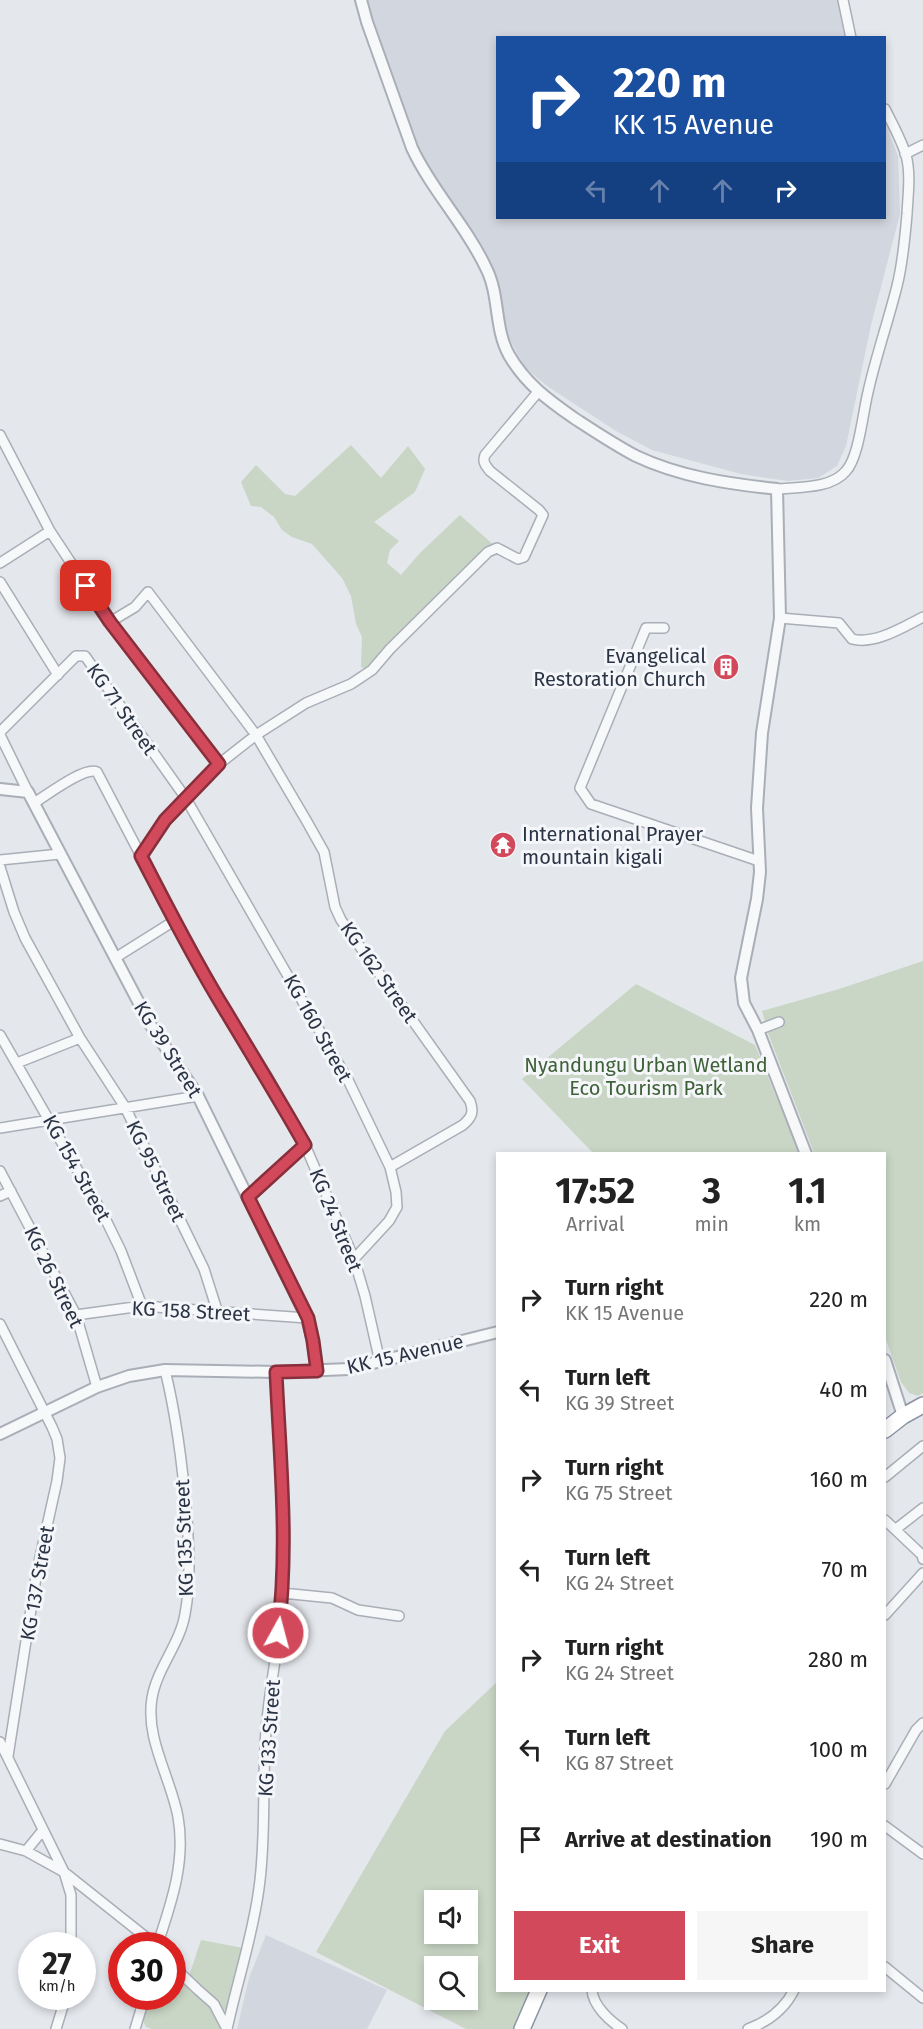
<!DOCTYPE html>
<html lang="en">
<head>
<meta charset="utf-8">
<style>
	:root { --surface:#fff; --page:#f6f6f6; --text:#222; --muted:#767676; --accent:#d1495b }
	body { margin:0; font-family:"Fira Sans",sans-serif; background:var(--page); color:var(--text); height:100vh; display:flex; flex-direction:column; font-size:22px; white-space:nowrap }
	* { box-sizing:border-box; margin:0 }
	p { font-size:20px; color:var(--muted) }
	.icon { flex:none; width:33px; height:33px; fill:none; stroke:currentColor; stroke-width:2; stroke-linecap:round; stroke-linejoin:round }
	.map { position:relative; flex:1; overflow:hidden }
	.drawer { position:absolute; left:496px; top:1152px; width:390px; height:840px; display:flex; flex-direction:column; background:var(--surface); border-radius:0px; box-shadow:0 3px 9px #0003 }
	.drawer>* { flex:none }
	.top-card { position:absolute; left:496px; top:36px; width:390px; height:183px; border-radius:0px; box-shadow:0 3px 9px #0003; background:#1a4fa0; color:#fff; overflow:hidden }
	.buttons { position:absolute; left:424px; top:1890px; display:grid; gap:12px }
	.buttons a { display:grid; place-items:center; width:54px; height:54px; border-radius:0px; background:var(--surface); box-shadow:0 3px 9px #0003; font-size:30px }
	.speed { position:absolute; left:18px; top:1932px; display:flex; gap:12px; font-size:30px; font-weight:700; text-align:center }
	.speed>* { display:grid; place-content:center; width:78px; height:78px; border-radius:50%; background:var(--surface); box-shadow:0 3px 9px #0003; line-height:1 }
	.speed small { font-size:15px; font-weight:400 }
	.speed .limit { border:9px solid #d22; background:#fff; color:#111 }
	.pin { position:absolute; display:grid; place-items:center; width:51px; height:51px; color:#fff; margin:-26px; border-radius:12px; box-shadow:0 3px 9px #0006 }
	.me { position:absolute; width:66px; margin:-33px; rotate:7deg; stroke-linejoin:round; filter:drop-shadow(0 0 4px #0008) }
	.turn { display:flex; align-items:center; gap:21px; height:126px; padding:0 18px; font-size:27px }
	.turn .icon { width:78px; height:78px; stroke-width:2.5 }
	.turn b { display:block; font-size:42px; line-height:51px }
	.lanes { display:flex; align-items:center; height:57px; padding:0 18px; background:#0003; justify-content:center; gap:30px; direction:ltr }
	.lanes .off { opacity:.35 }
	.eta { display:flex; justify-content:space-evenly; align-items:center; height:102px; text-align:center }
	.eta b { font-size:36px; font-weight:700; line-height:42px }
	.cta { display:flex; gap:12px; margin-top:auto; padding:12px 18px }
	.cta a { flex:1; height:69px; border-radius:0px; background:var(--accent); color:#fff; font-size:24px; font-weight:700; line-height:69px; text-align:center }
	.cta a+a { background:var(--page); color:var(--text) }
	ul { padding:0; list-style:none }
	li { display:flex; align-items:center; gap:18px; height:90px; padding:0 18px }
	li div { flex:1 }
	li b { display:block; font-size:22px }
	li em { font-style:normal }
	.map>svg:first-child { display:block }
	.built { fill:#d2d6de }
	.green { fill:#c9d6c5; fill-rule:evenodd }
	.lines { fill:none; stroke-linecap:round; stroke-linejoin:round }
	.minor-casing { stroke:#a9aeb7; stroke-width:12 }
	.tertiary-casing { stroke:#a9aeb7; stroke-width:14 }
	.trunk-casing { stroke:#8b94a3; stroke-width:18 }
	.minor { stroke:#f7f8fa; stroke-width:9 }
	.tertiary { stroke:#f7f8fa; stroke-width:10 }
	.trunk { stroke:#fff; stroke-width:15 }
	.route-casing { stroke:#882f3b; stroke-width:15 }
	.route { stroke:#d1495b; stroke-width:10 }
	.labels { text-anchor:middle; stroke-width:6; stroke-linejoin:round; paint-order:stroke }
	.poi-label { font-size:20px; fill:#2b3445; stroke:#f4f6f9; text-anchor:end }
	.street-label { font-size:20px; fill:#2b3445; stroke:#f4f6f9 }
	.park-label { font-size:20px; fill:#3f6138; stroke:#f4f6f9 }
</style>
</head>
<body>
<div class="map">
<svg width="923" height="2029" viewBox="0 0 923 2029">
	<rect width="100%" height="100%" fill="#e4e7ec"/>
	<path class="built" d="M363,0H839L848,37L498,38V218H885V122L898,156L900,214L871,325L846,446L837,466L818,478L788,481L741,474L652,450L616,431L547,386L528,370L522,363L509,338L502,319L495,276L482,249L421,154L372,31Z
		M266,1935L387,1990L367,2029H237L249,1978Z"/>
	<path class="green" d="M351,445L381,478L408,446L425,469L415,492L374,522L399,541L390,550L387,563L401,575L419,554L460,515L497,548L372,670L361,667L362,637L356,624L351,596L342,578L312,544L292,537L282,530L274,517L261,507L251,506L241,482L256,465L285,494L295,496Z
		M923,961V1393L918,1396L909,1393L901,1382L885,1337V1154L814,1153L768,1033L762,1011L839,989Z
		M636,984L755,1045L799,1153H593L522,1079Z
		M498,1681V1990L531,1991L513,2029H466L316,1952L445,1731ZM435,1900H468V1934H435ZM435,1966H468V2000H435Z
		M201,1940L243,1948L232,1986L230,2008L222,2011L220,2005L189,1976Z
		M173,1969L193,1991L213,2009L220,2029H152L146,2027L143,2021L150,1997L172,1996Z"/>
	<g class="lines">
		<defs>
			<path id="minor" d="M843,0L851,38
				M905,154L923,145
				M0,435L50,531L110,622L219,764
				M777,489C799,487 831,489 846,471C859,457 863,412 868,392C876,356 888,322 897,286C903,262 905,238 907,214C908,194 911,174 906,155C901,139 892,123 885,109
				M0,563L50,531
				M0,582L58,675
				M780,618L839,623L852,639C875,645 903,627 923,617
				M110,622L135,607L148,592L256,735L306,820L324,852L335,907L341,920L470,1101C474,1112 472,1117 463,1125L390,1167
				M664,628H646L580,788L591,804L759,861
				M0,732L76,656H85L185,797L349,1082L390,1167L396,1192L397,1207L389,1221L354,1259
				M0,735L28,792
				M34,803C47,795 85,766 97,772L141,856
				M0,860L60,854
				M0,867L14,912L25,938L80,1038L125,1107L204,1269L217,1310
				M115,958L174,921
				M758,1030L779,1022
				M0,1035L104,1216L121,1251L142,1306
				M17,1063L80,1038
				M0,1128L198,1096
				M0,1171L76,1315L97,1387
				M0,1196L11,1191
				M248,1197L305,1145
				M76,1315L142,1306L307,1318
				M0,1324L52,1427L57,1439L60,1458L57,1481L37,1571L8,1756
				M380,1362L365,1296L354,1259L305,1145L268,1078L210,984L174,921L141,856L165,820L185,797L219,764L256,735L306,703L351,684L372,670L390,649L488,552L497,548L518,559L524,557L543,515L539,510L490,471C486,466 482,462 485,455L538,392
				M885,1477L923,1446
				M885,1520L922,1555L923,1559
				M896,1529L923,1508
				M282,1593L332,1598L358,1610L399,1616
				M885,1615L923,1573
				M0,1742L64,1872L71,1895V1946
				M885,1784L916,1730L923,1723
				M885,1826L923,1854
				M0,1844L26,1851L64,1872L157,1946
				M26,1851L43,1830
				M157,1946C171,1904 186,1862 178,1817C171,1778 145,1739 152,1698C157,1668 180,1644 185,1614C191,1582 189,1551 187,1519C183,1469 177,1419 165,1370
				M172,1965L197,1989L214,2004L227,2029
				M885,1967L923,1998
				M592,1990C593,2006 610,2021 622,2029
				M56,2029L66,1996
				M135,2029L145,1996
				M227,2029C237,1982 253,1935 259,1888C267,1832 261,1775 267,1720C271,1679 280,1639 282,1598C287,1523 280,1447 276,1372
				M748,2029C767,2022 784,2010 794,1990"/>
			<path id="tertiary" d="M361,0L367,22L412,148C432,191 466,225 486,268C500,295 494,328 509,355C525,383 548,400 574,418C594,431 615,445 636,456C680,477 730,484 777,489L780,618L762,733L757,808L760,872L757,899L741,978L744,1003L758,1030L806,1154
				M0,789L28,792L150,1024L198,1096L307,1318L313,1341L317,1371
				M885,1360L903,1416
				M0,1434L97,1387L129,1376L165,1370L276,1372L349,1369L498,1332"/>
			<path id="trunk" d="M885,1430L903,1416L923,1405
				M522,2029L539,1990"/>
		</defs>
		<use href="#minor" class="minor-casing"/>
		<use href="#tertiary" class="tertiary-casing"/>
		<use href="#trunk" class="trunk-casing"/>
		<use href="#minor" class="minor"/>
		<use href="#tertiary" class="tertiary"/>
		<use href="#trunk" class="trunk"/>
	</g>
	<g class="lines">
		<defs>
			<path id="route" d="M86,586L110,622L219,764L165,820L141,856C168,908 194,960 225,1010C252,1055 279,1099 305,1145L248,1197L308,1318L313,1341L317,1371L276,1372C280,1459 289,1546 278,1633"/>
		</defs>
		<use href="#route" class="route-casing"/>
		<use href="#route" class="route"/>
	</g>
	<defs>
		<symbol id="building-disc" viewBox="-11 -11 22 22"><circle r="9.5" fill="#d1495b" stroke="#f4f6f9"/><path d="M-4-6H4V6H1V3H-1V6H-4ZM-2.5-4.3h1.7v1.8h-1.7ZM.8-4.3h1.7v1.8H.8ZM-2.5-1h1.7V.8h-1.7ZM.8-1h1.7V.8H.8Z" fill="#fff"/></symbol>
		<symbol id="temple-disc" viewBox="-11 -11 22 22"><circle r="9.5" fill="#d1495b" stroke="#f4f6f9"/><path d="M0-6L5-2H3V0L6.5 2.5H4V6H1.5V3h-3V6H-4V2.5H-6.5L-3 0V-2H-5Z" fill="#fff"/></symbol>
	</defs>
	<g fill-rule="evenodd">
		<use href="#building-disc" x="711" y="652" width="30" height="30"/>
		<use href="#temple-disc" x="488" y="830" width="30" height="30"/>
	</g>
	<g class="labels">
		<g class="poi-label">
			<text x="706" y="663">Evangelical<tspan x="706" dy="23">Restoration Church</tspan></text>
			<text x="522" y="841" text-anchor="start">International Prayer<tspan x="522" dy="23">mountain kigali</tspan></text>
		</g>
		<g class="street-label">
			<text transform="translate(122 709) rotate(55)" y="7">KG 71 Street</text>
			<text transform="translate(379 972) rotate(55)" y="7">KG 162 Street</text>
			<text transform="translate(318 1028) rotate(61)" y="7">KG 160 Street</text>
			<text transform="translate(168 1049) rotate(58)" y="7">KG 39 Street</text>
			<text transform="translate(77 1168) rotate(61)" y="7">KG 154 Street</text>
			<text transform="translate(156 1171) rotate(64)" y="7">KG 95 Street</text>
			<text transform="translate(336 1220) rotate(68)" y="7">KG 24 Street</text>
			<text transform="translate(54 1277) rotate(64)" y="7">KG 26 Street</text>
			<text transform="translate(191 1311) rotate(3)" y="7">KG 158 Street</text>
			<text transform="translate(405 1354) rotate(-13)" y="7">KK 15 Avenue</text>
			<text transform="translate(184 1538) rotate(-92)" y="7">KG 135 Street</text>
			<text transform="translate(37 1583) rotate(-80)" y="7">KG 137 Street</text>
			<text transform="translate(269 1738) rotate(-86)" y="7">KG 133 Street</text>
		</g>
		<g class="park-label">
			<text x="646" y="1072">Nyandungu Urban Wetland<tspan x="646" dy="23">Eco Tourism Park</tspan></text>
		</g>
	</g>
</svg>
<div class="buttons">
<a><svg class="icon" aria-label="sound" viewBox="0 0 24 24"><path d="M4 9h4l5-4v14l-5-4H4zM17 9q2 3 0 6"/></svg></a>
<a><svg class="icon" aria-label="search" viewBox="0 0 24 24"><circle cx="10" cy="10" r="6"/><path d="M15 15l6 6"/></svg></a>
</div>
<div class="speed"><div>27<small>km/h</small></div><div class="limit">30</div></div>
<div class="pin" style="left:86px;top:586px;background:#d93025"><svg class="icon" aria-label="arrive" viewBox="0 0 24 24"><path d="M6 21V4h12l-3 4 3 4H6"/></svg></div>
<svg class="me" style="left:278px;top:1633px" viewBox="-20 -20 40 40"><circle r="17" fill="#d1495b" stroke="#fff" stroke-width="3"/><path d="M0-11L8 9 0 5-8 9z" fill="#fff"/></svg>
<div class="top-card">
<div class="turn"><svg class="icon" aria-label="right" viewBox="0 0 24 24"><path d="M7 20v-9h11M14 6l5 5-5 5"/></svg><div><b>220 m</b>KK 15 Avenue</div></div>
<div class="lanes"><svg class="icon off" aria-label="left" viewBox="0 0 24 24"><path d="M17 20v-9H6M10 6l-5 5 5 5"/></svg><svg class="icon off" aria-label="ahead" viewBox="0 0 24 24"><path d="M12 20V5M6 11l6-6 6 6"/></svg><svg class="icon off" aria-label="ahead" viewBox="0 0 24 24"><path d="M12 20V5M6 11l6-6 6 6"/></svg><svg class="icon" aria-label="right" viewBox="0 0 24 24"><path d="M7 20v-9h11M14 6l5 5-5 5"/></svg></div>
</div>
<section class="drawer">
<div class="eta">
<div><b>17:52</b><p>Arrival</p></div>
<div><b>3</b><p>min</p></div>
<div><b>1.1</b><p>km</p></div>
</div>
<ul>
<li><svg class="icon" aria-label="right" viewBox="0 0 24 24"><path d="M7 20v-9h11M14 6l5 5-5 5"/></svg><div><b>Turn right</b><p>KK 15 Avenue</p></div><em>220 m</em></li>
<li><svg class="icon" aria-label="left" viewBox="0 0 24 24"><path d="M17 20v-9H6M10 6l-5 5 5 5"/></svg><div><b>Turn left</b><p>KG 39 Street</p></div><em>40 m</em></li>
<li><svg class="icon" aria-label="right" viewBox="0 0 24 24"><path d="M7 20v-9h11M14 6l5 5-5 5"/></svg><div><b>Turn right</b><p>KG 75 Street</p></div><em>160 m</em></li>
<li><svg class="icon" aria-label="left" viewBox="0 0 24 24"><path d="M17 20v-9H6M10 6l-5 5 5 5"/></svg><div><b>Turn left</b><p>KG 24 Street</p></div><em>70 m</em></li>
<li><svg class="icon" aria-label="right" viewBox="0 0 24 24"><path d="M7 20v-9h11M14 6l5 5-5 5"/></svg><div><b>Turn right</b><p>KG 24 Street</p></div><em>280 m</em></li>
<li><svg class="icon" aria-label="left" viewBox="0 0 24 24"><path d="M17 20v-9H6M10 6l-5 5 5 5"/></svg><div><b>Turn left</b><p>KG 87 Street</p></div><em>100 m</em></li>
<li><svg class="icon" aria-label="arrive" viewBox="0 0 24 24"><path d="M6 21V4h12l-3 4 3 4H6"/></svg><div><b>Arrive at destination</b></div><em>190 m</em></li>
</ul>
<div class="cta"><a>Exit</a><a>Share</a></div>
</section>
</div>
</body>
</html>
